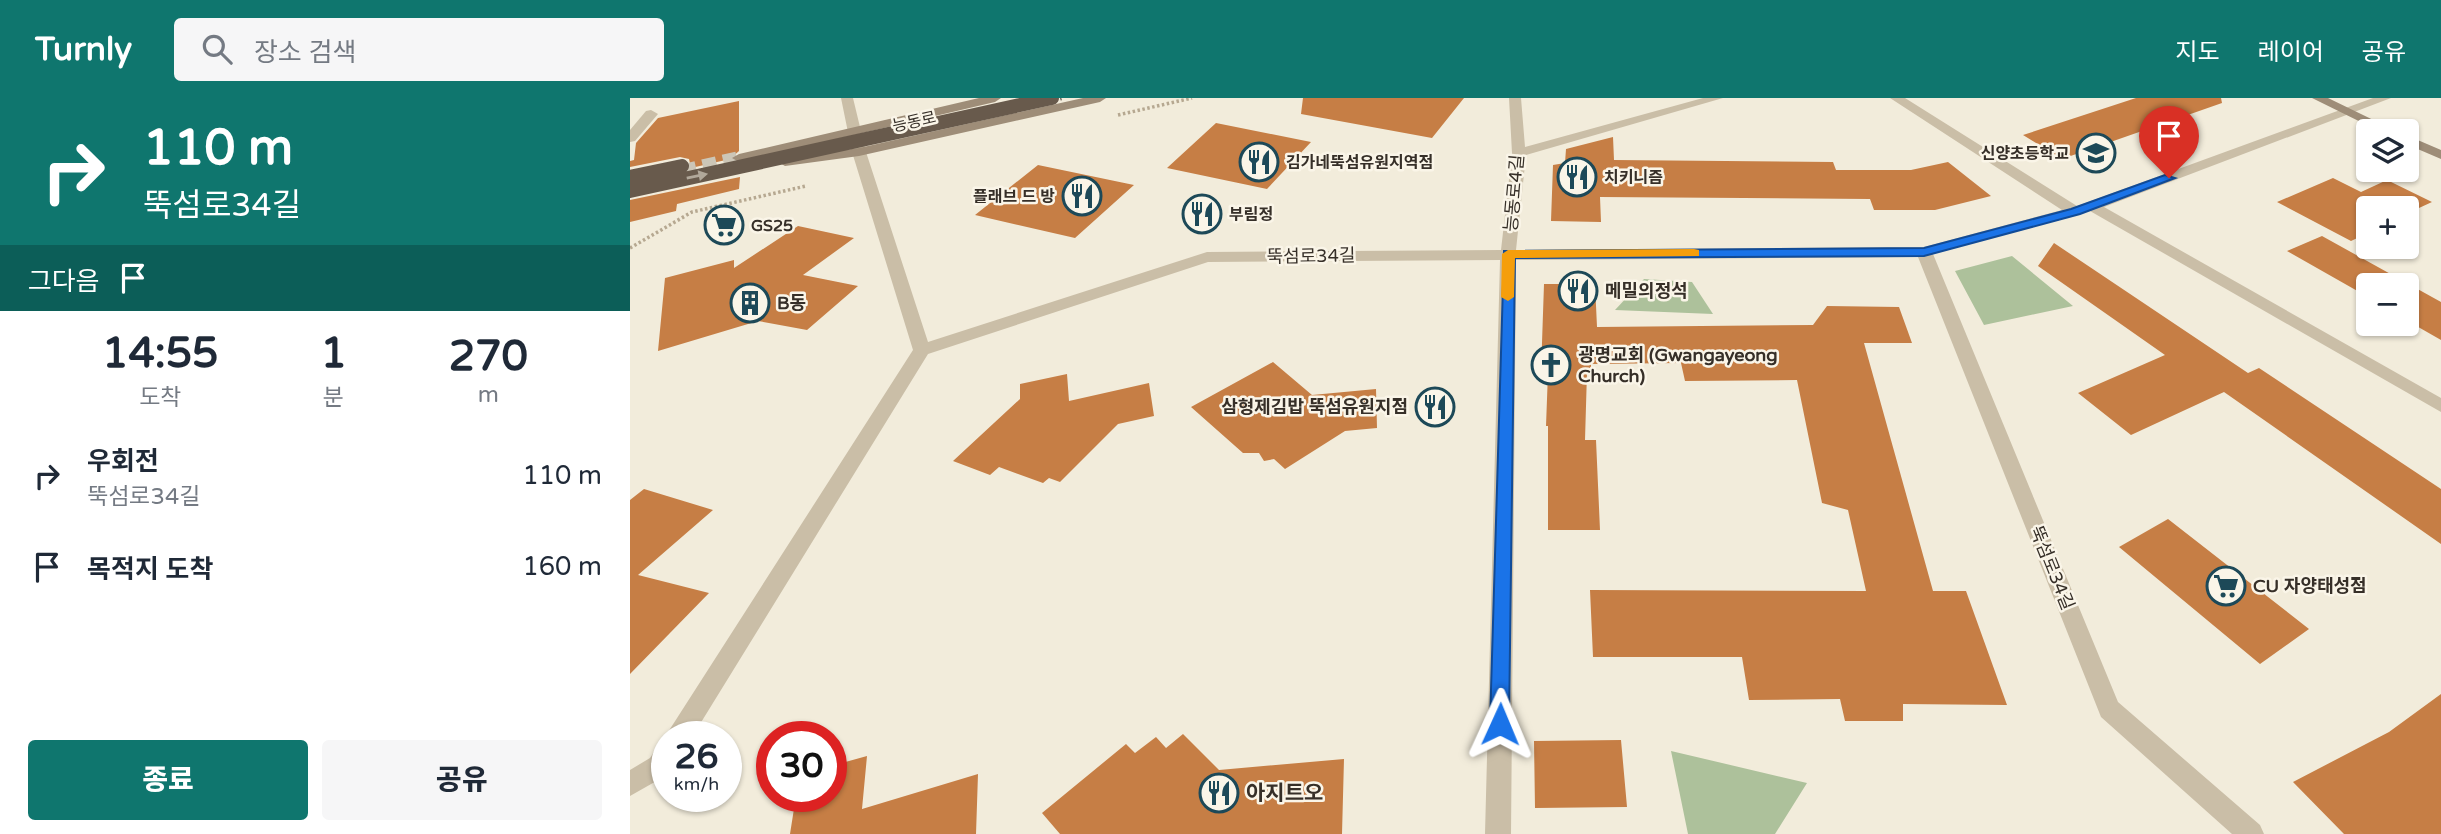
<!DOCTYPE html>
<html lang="ko">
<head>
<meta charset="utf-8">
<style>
	:root { --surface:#fff; --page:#f6f6f7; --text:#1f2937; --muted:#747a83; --accent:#0f766e }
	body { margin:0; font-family:"Varela Round","Noto Sans KR",sans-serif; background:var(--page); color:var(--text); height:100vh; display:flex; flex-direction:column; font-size:26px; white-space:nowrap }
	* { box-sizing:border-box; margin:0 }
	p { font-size:23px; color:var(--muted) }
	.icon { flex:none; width:38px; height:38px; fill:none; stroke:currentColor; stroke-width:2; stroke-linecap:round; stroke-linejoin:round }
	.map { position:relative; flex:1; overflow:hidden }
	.panel { display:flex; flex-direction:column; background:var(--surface); width:630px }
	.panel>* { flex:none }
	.hud { background:#0f766e; color:#fff; overflow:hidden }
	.fabs { position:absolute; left:1726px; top:21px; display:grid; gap:14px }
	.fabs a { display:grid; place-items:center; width:63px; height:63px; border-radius:7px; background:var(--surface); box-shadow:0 2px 5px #0004; font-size:35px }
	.speed { position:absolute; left:21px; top:623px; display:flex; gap:14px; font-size:35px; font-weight:700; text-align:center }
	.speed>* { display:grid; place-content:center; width:91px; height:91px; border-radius:50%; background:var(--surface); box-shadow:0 2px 5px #0004; line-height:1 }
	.speed small { font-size:18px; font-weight:400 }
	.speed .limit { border:10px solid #d22; background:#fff; color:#111 }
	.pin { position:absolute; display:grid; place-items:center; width:60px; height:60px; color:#fff; margin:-72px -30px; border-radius:50% 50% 50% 0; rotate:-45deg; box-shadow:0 0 7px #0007 }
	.pin .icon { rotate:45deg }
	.me { position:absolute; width:77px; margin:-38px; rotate:1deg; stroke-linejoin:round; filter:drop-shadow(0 0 5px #0008) }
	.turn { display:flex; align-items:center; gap:24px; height:147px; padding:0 28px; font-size:32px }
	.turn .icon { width:91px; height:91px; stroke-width:2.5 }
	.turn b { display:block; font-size:49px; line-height:60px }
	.then { display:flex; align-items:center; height:66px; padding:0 28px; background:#0003; gap:14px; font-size:26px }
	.eta { display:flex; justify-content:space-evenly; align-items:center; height:119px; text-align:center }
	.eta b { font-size:42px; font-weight:800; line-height:49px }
	.primary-button { display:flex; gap:14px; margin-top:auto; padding:14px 28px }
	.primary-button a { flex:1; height:80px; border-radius:7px; background:var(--accent); color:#fff; font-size:28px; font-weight:800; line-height:80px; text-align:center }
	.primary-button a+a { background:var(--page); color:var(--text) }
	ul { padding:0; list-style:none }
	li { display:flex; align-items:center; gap:21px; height:91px; padding:0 28px }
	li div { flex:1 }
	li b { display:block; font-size:26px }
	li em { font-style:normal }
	header { display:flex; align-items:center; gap:42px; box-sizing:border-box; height:98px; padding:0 35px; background:var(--accent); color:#fff }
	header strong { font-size:33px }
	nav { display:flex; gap:38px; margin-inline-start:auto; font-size:24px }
	.search { width:490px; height:63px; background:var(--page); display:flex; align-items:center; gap:18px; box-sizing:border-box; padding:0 24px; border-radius:7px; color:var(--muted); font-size:26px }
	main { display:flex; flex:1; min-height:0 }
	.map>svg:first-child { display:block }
	.green { fill:#adc19b }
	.building { fill:#c67e45 }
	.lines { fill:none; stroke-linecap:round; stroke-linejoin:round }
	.secondary-tunnel { stroke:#ccc6b7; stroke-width:14; stroke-dasharray:14 7; stroke-linecap:butt }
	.path { stroke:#b6a891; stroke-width:3.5; stroke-dasharray:2.5 2.5; stroke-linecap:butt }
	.service { fill:#cabea7; fill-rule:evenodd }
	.minor { fill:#cabea7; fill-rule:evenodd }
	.secondary { fill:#9e8d78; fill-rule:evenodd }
	.rail { stroke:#362f28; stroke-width:3.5; stroke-dasharray:1 3.5; stroke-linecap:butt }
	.trunk-bridge { stroke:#685a4c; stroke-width:14 }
	.oneway { fill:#b1a89a }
	.route { fill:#1a73e8; stroke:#114b97; stroke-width:2 }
	.slow { fill:#f59e0b }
	.labels { text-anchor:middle; stroke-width:5; stroke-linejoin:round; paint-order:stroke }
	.far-street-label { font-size:16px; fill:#362f28; stroke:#faf5e8 }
	.far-poi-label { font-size:16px; font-weight:bold; fill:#362f28; stroke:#faf5e8; text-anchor:start }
	.street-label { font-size:18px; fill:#362f28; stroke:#faf5e8 }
	.poi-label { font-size:18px; font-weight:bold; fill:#362f28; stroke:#faf5e8; text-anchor:start }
	.near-poi-label { font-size:21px; font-weight:bold; fill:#362f28; stroke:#faf5e8; text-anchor:start }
</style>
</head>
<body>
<header>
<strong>Turnly</strong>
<div class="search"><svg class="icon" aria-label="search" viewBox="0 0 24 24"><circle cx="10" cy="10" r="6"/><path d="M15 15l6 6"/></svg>장소 검색</div>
<nav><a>지도</a><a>레이어</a><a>공유</a></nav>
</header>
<main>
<section class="panel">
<div class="hud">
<div class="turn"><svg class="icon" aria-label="right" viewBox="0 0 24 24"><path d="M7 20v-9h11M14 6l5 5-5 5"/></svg><div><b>110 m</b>뚝섬로34길</div></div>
<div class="then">그다음<svg class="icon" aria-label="arrive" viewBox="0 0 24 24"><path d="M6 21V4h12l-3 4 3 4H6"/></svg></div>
</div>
<div class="eta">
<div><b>14:55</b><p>도착</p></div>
<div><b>1</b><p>분</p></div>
<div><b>270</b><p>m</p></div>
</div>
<ul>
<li><svg class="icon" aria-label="right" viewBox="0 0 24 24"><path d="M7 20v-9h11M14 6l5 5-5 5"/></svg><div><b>우회전</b><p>뚝섬로34길</p></div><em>110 m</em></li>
<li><svg class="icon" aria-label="arrive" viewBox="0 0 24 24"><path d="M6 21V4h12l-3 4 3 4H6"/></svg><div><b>목적지 도착</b></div><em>160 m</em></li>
</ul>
<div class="primary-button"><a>종료</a><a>공유</a></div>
</section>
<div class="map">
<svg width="1811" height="736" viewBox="0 0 1811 736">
	<rect width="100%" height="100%" fill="#f2ecdb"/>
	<path class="green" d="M1382,158L1443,208L1354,227L1325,173Z
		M1014,181L1062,184L1083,216L985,212Z
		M1041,653L1177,685L1145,736H1058Z"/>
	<path class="building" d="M673,0H834L802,40L671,16Z
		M1506,0H1591L1592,5L1432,61L1393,37Z
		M109,3V53L100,61L61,70L59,61L50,59L0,69V63L4,62L6,45L28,20Z
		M586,25L681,44L637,91L537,70Z
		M983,39L984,62L1203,64L1206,72H1281L1318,64L1361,98L1305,112H1244L1240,101L970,99L971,124L921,123L923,67L935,65L936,51Z
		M408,67L504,87L445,140L345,117Z
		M110,79L109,91L47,106L46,113L0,124V102Z
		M1703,80L1731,94L1757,82L1802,104L1776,116V110H1738V135L1721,143L1647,104Z
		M168,128L224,140L173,177L228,188L177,232L128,223L28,253L35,180L104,162V170Z
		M1692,138L1811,204V242L1776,222V187H1738V199L1657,153Z
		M1424,145L1618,275L1629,270L1811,391V446L1594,294L1501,337L1448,295L1535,257L1408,168Z
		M914,186H965L967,229L1183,227L1197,208L1269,209L1282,245H1234L1303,493H1336L1377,607L1273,606V623H1215L1210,601L1119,602L1112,559H963L960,492L1236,493L1218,412L1192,405L1167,282L1055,283L1051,265L961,266V274H957L955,342H966L970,432H918V328H916L918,274H911Z
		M643,264L682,297L746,291L747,330L715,333L655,371L644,361L634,363L629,355H613L561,309Z
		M437,276L439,303L519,285L524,318L488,326L430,384L419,380L413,385L369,369L360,377L323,363L390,301V286Z
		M14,391L83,412L8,477L79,495L0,576V402Z
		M1538,421L1679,531L1630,566L1489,449Z
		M1811,596V736H1714L1663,684L1759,634Z
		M553,636L589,672L714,661L712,736H430L412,715L496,646L505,655L526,639L536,650Z
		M991,642L997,709L905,710L904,643Z
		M237,658L232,711L348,676L346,736H160L166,698H201V668Z"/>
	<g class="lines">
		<path class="secondary-tunnel" d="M32,78L109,60"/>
		<path class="path" d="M488,17L562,0
			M0,150L62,114L176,88"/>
		<path class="service" d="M21,12L28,16L5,43L0,44V32L16,13Z"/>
		<path class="minor" d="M211,0H223L236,54L298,244L577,154L871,152L882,55L879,0H891L895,49L1073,0H1093L896,57L886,152L1294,149L1432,112L1260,0H1275L1447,108L1743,0H1761L1474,109L1811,300V314L1460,113L1303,156L1488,604L1630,727L1634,736H1602L1471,619L1288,159L886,162L881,736H855L870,162L578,164L298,256L62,639L37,641L40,631L283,252L222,54Z
			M37,645V677L0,698V672L20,660L28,648Z"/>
		<path class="secondary" d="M349,0H371L365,4L109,64L102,60L109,56Z
			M453,0H476L470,4L229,58L155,68L148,64L155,60L229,50Z
			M1682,0H1698L1766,33H1749Z
			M1776,37L1811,52V61L1776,46Z"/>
		<path class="rail" d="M0,97L434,0"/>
		<path class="trunk-bridge" d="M0,79L52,68
			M0,93L422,0"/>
	</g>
	<defs><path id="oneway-solid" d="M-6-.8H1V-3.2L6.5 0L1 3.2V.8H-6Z" transform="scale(1.75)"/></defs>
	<use class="oneway" href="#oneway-solid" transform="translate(67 78) rotate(-12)"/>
	<path class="route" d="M1535,77L1545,80L1450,116L1294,158L885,160L879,626L877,632L870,635L863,632L860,626L874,153L1294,150L1441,111Z"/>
	<path class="slow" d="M1064,151L1069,152V158L885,160L884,199L878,203L871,199L872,156L878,152Z"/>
	<defs>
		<symbol id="school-ring" viewBox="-11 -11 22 22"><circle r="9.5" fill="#faf5e8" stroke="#1d4958" stroke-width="1.5"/><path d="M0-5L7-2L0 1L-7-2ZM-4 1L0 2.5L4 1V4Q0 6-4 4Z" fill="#1d4958"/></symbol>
		<symbol id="restaurant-ring" viewBox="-11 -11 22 22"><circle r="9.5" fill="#faf5e8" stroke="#1d4958" stroke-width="1.5"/><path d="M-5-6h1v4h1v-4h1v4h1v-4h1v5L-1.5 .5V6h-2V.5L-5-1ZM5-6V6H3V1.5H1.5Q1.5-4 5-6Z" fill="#1d4958"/></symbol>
		<symbol id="supermarket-ring" viewBox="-11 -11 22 22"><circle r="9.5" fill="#faf5e8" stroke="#1d4958" stroke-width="1.5"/><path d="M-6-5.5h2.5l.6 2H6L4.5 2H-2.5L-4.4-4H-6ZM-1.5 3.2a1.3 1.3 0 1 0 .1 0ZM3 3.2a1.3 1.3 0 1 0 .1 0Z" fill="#1d4958"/></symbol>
		<symbol id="building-ring" viewBox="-11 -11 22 22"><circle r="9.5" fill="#faf5e8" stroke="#1d4958" stroke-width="1.5"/><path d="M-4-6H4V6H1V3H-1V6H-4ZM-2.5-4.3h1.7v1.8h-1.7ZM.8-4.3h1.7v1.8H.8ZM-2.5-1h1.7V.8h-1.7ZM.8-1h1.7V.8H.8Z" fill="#1d4958"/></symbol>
		<symbol id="church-ring" viewBox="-11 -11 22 22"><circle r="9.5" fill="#faf5e8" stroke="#1d4958" stroke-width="1.5"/><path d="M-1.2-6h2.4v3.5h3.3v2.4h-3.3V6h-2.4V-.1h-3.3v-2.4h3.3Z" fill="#1d4958"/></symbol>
	</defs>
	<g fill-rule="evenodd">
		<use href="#school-ring" x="1444" y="33" width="44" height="44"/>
		<use href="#restaurant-ring" x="607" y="42" width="44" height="44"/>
		<use href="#restaurant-ring" x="925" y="57" width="44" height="44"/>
		<use href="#restaurant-ring" x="430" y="76" width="44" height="44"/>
		<use href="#restaurant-ring" x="550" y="94" width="44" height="44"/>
		<use href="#supermarket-ring" x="72" y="105" width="44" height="44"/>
		<use href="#restaurant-ring" x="926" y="171" width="44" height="44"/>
		<use href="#building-ring" x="98" y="183" width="44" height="44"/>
		<use href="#church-ring" x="899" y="245" width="44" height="44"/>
		<use href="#restaurant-ring" x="783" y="287" width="44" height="44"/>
		<use href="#supermarket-ring" x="1574" y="466" width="44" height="44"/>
		<use href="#restaurant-ring" x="567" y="673" width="44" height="44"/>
	</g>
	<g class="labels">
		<g class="far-street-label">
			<text transform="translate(284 23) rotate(-13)" y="6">능동로</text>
		</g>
		<g class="far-poi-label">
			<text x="1439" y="61" text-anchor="end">신양초등학교</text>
			<text x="656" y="70">김가네뚝섬유원지역점</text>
			<text x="974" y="85">치키니즘</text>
			<text x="425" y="104" text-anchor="end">플래브 드 방</text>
			<text x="599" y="122">부림정</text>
			<text x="121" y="133">GS25</text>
		</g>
		<g class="street-label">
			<text transform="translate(884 95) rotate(-85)" y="6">능동로4길</text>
			<text transform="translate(681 158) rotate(-1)" y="6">뚝섬로34길</text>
			<text transform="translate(1422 470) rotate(68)" y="6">뚝섬로34길</text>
		</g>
		<g class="poi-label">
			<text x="975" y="199">메밀의정석</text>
			<text x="147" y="211">B동</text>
			<text x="948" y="263">광명교회 (Gwangayeong<tspan x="948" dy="21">Church)</tspan></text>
			<text x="778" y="315" text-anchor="end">삼형제김밥 뚝섬유원지점</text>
			<text x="1623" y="494">CU 자양태성점</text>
		</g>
		<g class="near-poi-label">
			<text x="616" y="702">아지트오</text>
		</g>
	</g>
</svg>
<div class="fabs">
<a><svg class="icon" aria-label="layers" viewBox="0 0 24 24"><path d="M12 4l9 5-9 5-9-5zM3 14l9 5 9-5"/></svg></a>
<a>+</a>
<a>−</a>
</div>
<div class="speed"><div>26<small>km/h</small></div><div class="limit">30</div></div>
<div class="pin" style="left:1539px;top:80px;background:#d93025"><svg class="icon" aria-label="arrive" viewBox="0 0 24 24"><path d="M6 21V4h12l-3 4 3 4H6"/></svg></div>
<svg class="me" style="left:870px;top:626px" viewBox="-20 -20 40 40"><path d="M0-17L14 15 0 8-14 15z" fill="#1a73e8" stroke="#fff" stroke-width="4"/></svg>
</div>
</main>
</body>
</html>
